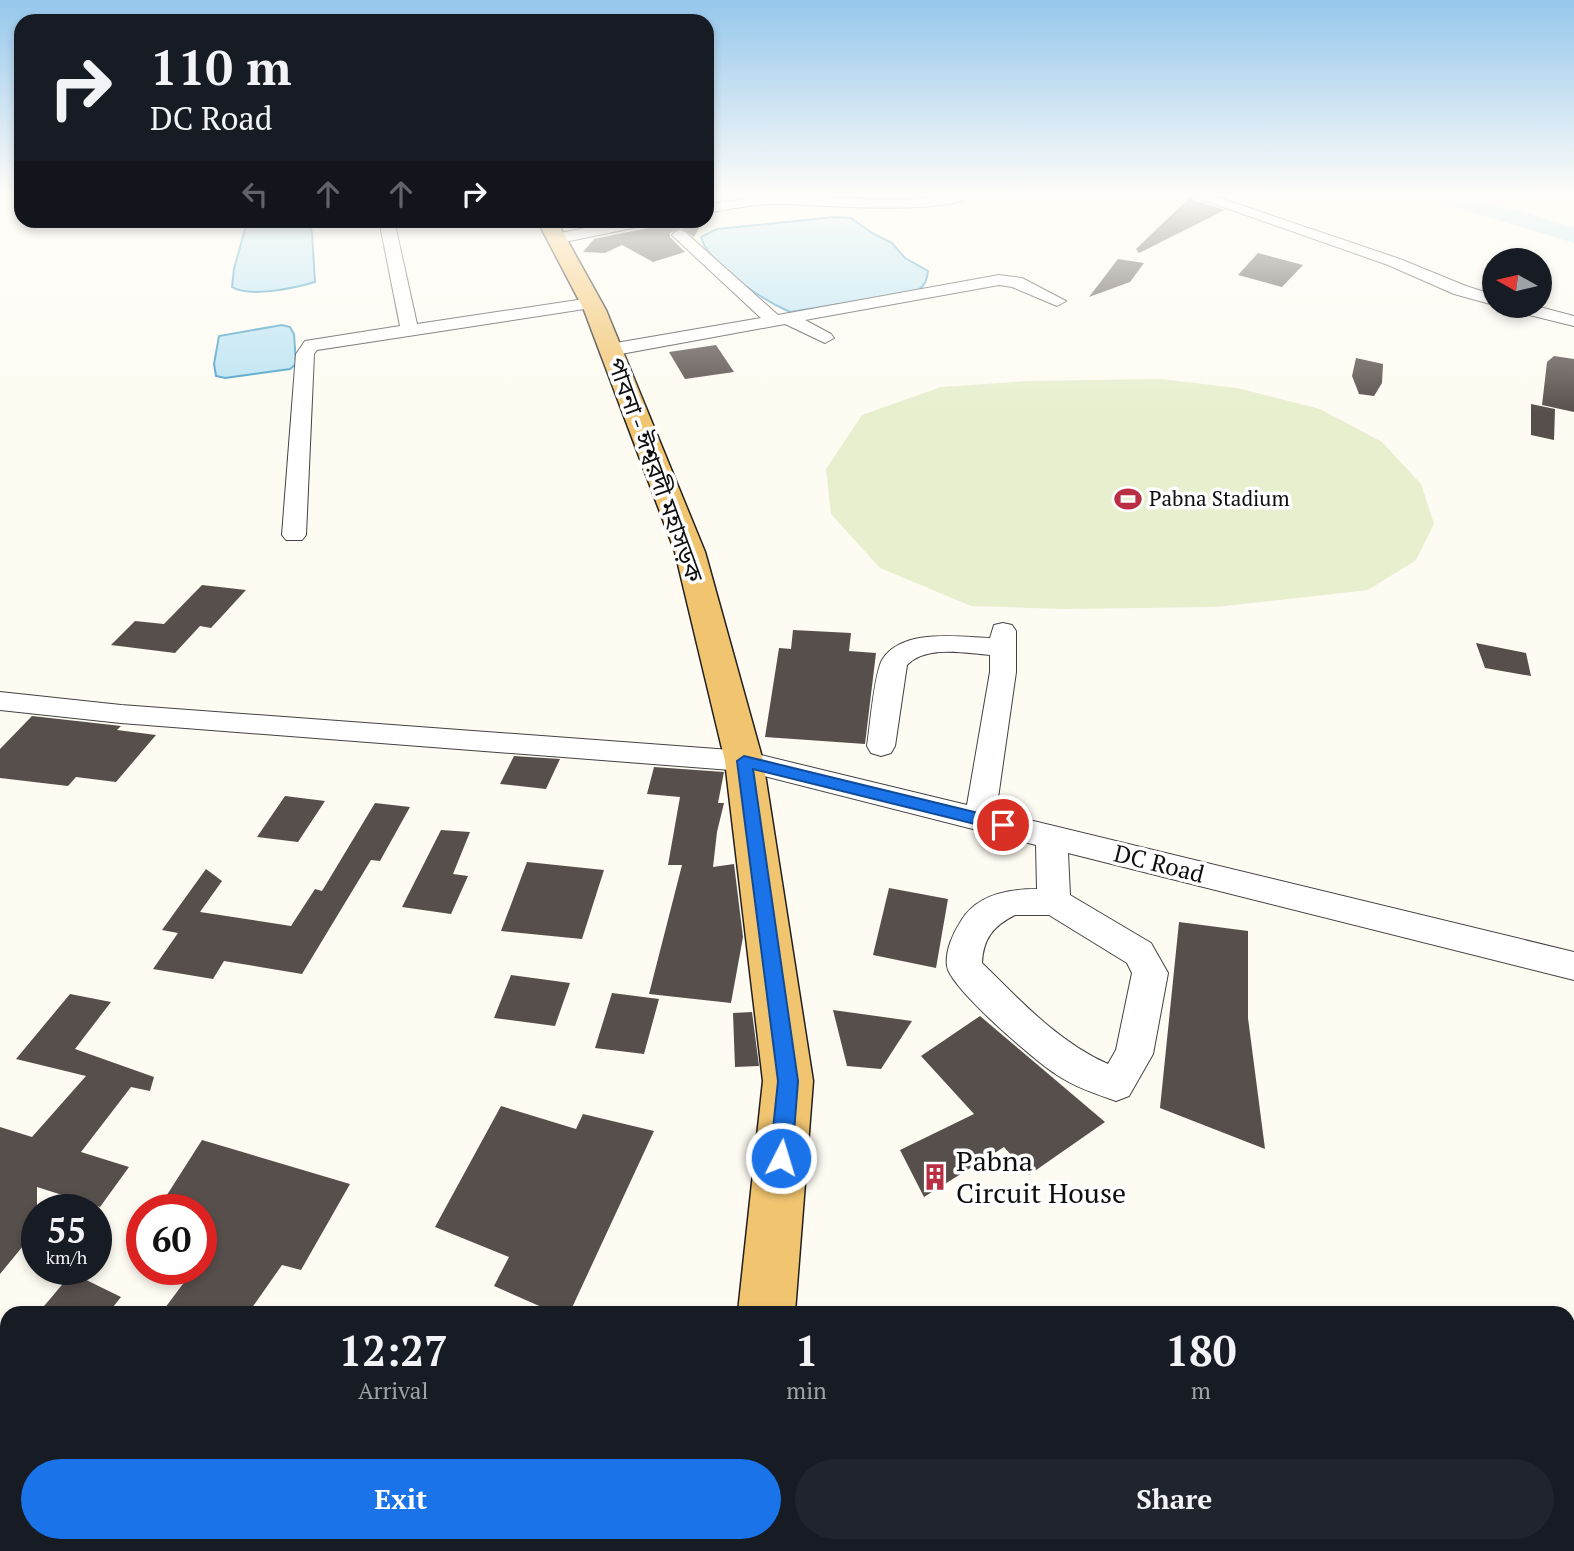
<!DOCTYPE html>
<html lang="en">
<head>
<meta charset="utf-8">
<style>
	:root { --surface:#171b24; --page:#20242c; --text:#f1f3f6; --muted:#9ea1a6; --accent:#1a73e8 }
	body { margin:0; font-family:"PT Serif","Noto Sans Bengali",serif; background:var(--page); color:var(--text); height:100vh; display:flex; flex-direction:column; font-size:26px; white-space:nowrap }
	* { box-sizing:border-box; margin:0 }
	p { font-size:23px; color:var(--muted) }
	.icon { flex:none; width:38px; height:38px; fill:none; stroke:currentColor; stroke-width:2; stroke-linecap:round; stroke-linejoin:round }
	.map { position:relative; flex:1; overflow:hidden }
	.sheet { position:absolute; left:0px; top:1306px; width:1575px; height:247px; display:flex; flex-direction:column; background:var(--surface); border-radius:21px 21px 0 0; box-shadow:0 4px 10px #0003 }
	.sheet>* { flex:none }
	.banner { position:absolute; left:14px; top:14px; width:700px; height:214px; border-radius:21px; box-shadow:0 4px 10px #0003; background:#171b24; color:var(--text); overflow:hidden }
	.needle { width:46px; rotate:278deg }
	.tools { position:absolute; left:1482px; top:248px; display:grid; gap:14px }
	.tools a { display:grid; place-items:center; width:70px; height:70px; border-radius:50%; background:var(--surface); box-shadow:0 4px 10px #0003; font-size:35px }
	.speed { position:absolute; left:21px; top:1194px; display:flex; gap:14px; font-size:35px; font-weight:700; text-align:center }
	.speed>* { display:grid; place-content:center; width:91px; height:91px; border-radius:50%; background:var(--surface); box-shadow:0 4px 10px #0003; line-height:1 }
	.speed small { font-size:18px; font-weight:400 }
	.speed .limit { border:10px solid #d22; background:#fff; color:#111 }
	.pin { position:absolute; display:grid; place-items:center; width:60px; height:60px; color:#fff; margin:-30px; border:4px solid #fff; border-radius:50%; box-shadow:0 2px 7px #0007 }
	.me { position:absolute; width:77px; margin:-38px; rotate:5deg; stroke-linejoin:round; filter:drop-shadow(0 0 5px #0008) }
	.turn { display:flex; align-items:center; gap:24px; height:147px; padding:0 21px; font-size:32px }
	.turn .icon { width:91px; height:91px; stroke-width:2.5 }
	.turn b { display:block; font-size:49px; line-height:60px }
	.lanes { display:flex; align-items:center; height:66px; padding:0 21px; background:#0003; justify-content:center; gap:35px; direction:ltr }
	.lanes .off { opacity:.35 }
	.eta { display:flex; justify-content:space-evenly; align-items:center; height:119px; text-align:center }
	.eta b { font-size:42px; font-weight:800; line-height:49px }
	.cta { display:flex; gap:14px; margin-top:auto; padding:14px 21px }
	.cta a { flex:1; height:80px; border-radius:42px; background:var(--accent); color:#fff; font-size:28px; font-weight:800; line-height:80px; text-align:center }
	.cta a+a { background:var(--page); color:var(--text) }
	.map>svg:first-child { display:block }
	.pitch { fill:#e7efce }
	.water { fill:#b9e3f3; stroke:#449fc6; stroke-width:2 }
	.lines { fill:none; stroke-linecap:round; stroke-linejoin:round }
	.river { fill:#b9e3f3; fill-rule:evenodd }
	.building { fill:#574f4c }
	.minor-casing { stroke:#424242; stroke-width:2 }
	.major-casing { stroke:#202020; stroke-width:3 }
	.minor { fill:#fff; fill-rule:evenodd }
	.major { fill:#f1c570; fill-rule:evenodd }
	.route { fill:#1a73e8; stroke:#114b97; stroke-width:2 }
	.labels { text-anchor:middle; stroke-width:7; stroke-linejoin:round; paint-order:stroke }
	.far-poi-label { font-size:21px; fill:#0f0f0f; stroke:#fff; text-anchor:start }
	.street-label { font-size:24px; fill:#0f0f0f; stroke:#fff }
	.near-poi-label { font-size:28px; fill:#0f0f0f; stroke:#fff; text-anchor:start }
</style>
</head>
<body>
<div class="map">
<svg width="1574" height="1551" viewBox="0 0 1574 1551">
	<rect width="100%" height="100%" fill="#fefbf2"/>
	<path class="pitch" d="M1161,379L1237,388L1320,409L1382,442L1421,484L1434,524L1416,560L1368,590L1215,607L1064,609L971,606L880,568L831,514L826,469L862,415L941,387L1028,381Z"/>
	<path class="water" d="M834,217L851,218L872,233L892,243L905,258L928,271C927,281 924,287 915,292L790,312C763,300 708,265 701,237L717,229Z
		M264,220L308,221L312,233L315,282C295,288 249,298 232,287L234,269L247,222Z
		M282,325L290,327L294,334L296,364L290,369L225,378L216,376L214,364L219,336Z"/>
	<g class="lines">
		<path class="river" d="M1428,195H1466L1574,227V243L1431,200Z"/>
	</g>
	<path class="building" d="M1189,198L1225,210L1139,253L1136,249Z
		M662,220H704L694,237L681,228L670,233V237L685,252L653,262L622,245L605,253L583,252L594,239L653,227Z
		M1258,253L1303,265L1282,287L1238,275Z
		M1118,259L1144,263L1130,282L1089,297Z
		M716,345L734,372L685,379L669,352Z
		M1554,356L1574,359V412L1542,405L1547,362Z
		M1356,358L1383,364L1382,383L1374,396L1359,394L1352,376Z
		M1531,404L1555,409L1554,440L1531,435Z
		M202,585L246,590L211,628L200,626L175,653L111,645L135,621L164,624Z
		M793,630L851,633L849,651L876,653L865,744L765,737L779,648L791,649Z
		M1476,643L1526,653L1531,676L1485,668Z
		M32,716L121,726L117,730L156,735L116,782L76,777L68,786L0,778V749Z
		M514,756L560,759L546,789L500,784Z
		M654,767L724,772L718,803H724L717,832L713,867L734,864L743,937L731,1003L649,994L682,865H668L680,797L647,794Z
		M285,796L325,801L298,842L257,837Z
		M375,803L410,807L380,861L371,860L302,974L224,961L213,979L153,969L178,933L162,930L206,869L222,881L200,912L291,926L315,889L322,891Z
		M441,830L470,832L453,874L468,876L451,914L402,907Z
		M527,862L604,870L582,939L501,931Z
		M889,888L948,899L936,968L873,955Z
		M1179,922L1248,931V1018L1265,1149L1160,1108Z
		M511,975L570,983L555,1026L494,1018Z
		M612,993L659,999L644,1054L595,1048Z
		M70,994L111,1002L75,1049L154,1077L150,1091L131,1087L81,1152L129,1167L100,1207L37,1187V1229L0,1274V1127L32,1137L86,1076L16,1059Z
		M833,1010L912,1021L881,1069L847,1066Z
		M752,1012L759,1066L735,1067L733,1013Z
		M980,1016L1105,1122L1029,1175L1004,1147L924,1197L900,1150L974,1114L921,1056Z
		M501,1106L576,1129L583,1114L654,1131L570,1312H553L494,1286L509,1257L435,1227Z
		M202,1140L350,1184L301,1270L282,1265L249,1312H162L194,1269H201V1209H158Z
		M72,1273L121,1297L109,1312H39Z"/>
	<g class="lines">
		<defs>
			<path id="minor" d="M943,195H973C945,217 816,204 776,204C752,204 730,209 707,213V205C738,199 767,195 798,196C846,196 895,205 943,195Z
				M1189,195H1211L1400,259L1466,286L1494,295V305L1454,294L1388,265Z
				M379,220H394L417,324L591,298L600,303L591,308L317,350L314,354L306,535L302,540H286L282,535L296,354L305,341L400,326Z
				M627,220H659L652,224L555,244L547,239L555,234Z
				M680,230L685,232L778,315L999,275L1022,278L1066,301L1057,306L1012,287L999,285L805,320L831,334L834,338L825,343L785,324L610,356L604,354L601,350L610,344L761,318L675,238L672,235L675,232Z
				M1507,306H1536L1574,316V326L1509,310Z
				M1003,623L1012,625L1016,631V672L996,812L1574,952V980L1068,853L1070,895L1151,943L1168,973L1153,1054L1129,1096L1116,1101C1096,1094 1075,1087 1057,1075C1036,1062 949,987 947,966C945,951 953,933 961,921C977,894 1009,889 1037,889L1036,845L744,771L121,723L0,710V692L121,705L744,751L967,805L990,672V655C965,653 926,645 907,665L895,746L891,753L881,756L871,753L867,746C870,726 874,675 882,660C902,628 958,637 990,638L994,625ZM1015,915H1049L1127,963L1132,973L1116,1050L1108,1064C1058,1042 1020,1000 982,963C983,939 993,926 1015,915Z"/>
			<path id="major" d="M537,220H556L606,310L705,552L763,761L813,1081L795,1312H738L763,1081L725,761L675,552L584,310Z
				M701,1545H767L766,1551H700Z"/>
		</defs>
		<use href="#minor" class="minor-casing"/>
		<use href="#major" class="major-casing"/>
		<use href="#minor" class="minor"/>
		<use href="#major" class="major"/>
	</g>
	<linearGradient id="sky" x2="0" y2="1"><stop stop-color="#95c7ec"/><stop offset="0.47" stop-color="#fffdf9"/><stop offset="1" stop-color="#fffdf9" stop-opacity="0"/></linearGradient>
	<rect width="1574" height="413" fill="url(#sky)"/>
	<path class="route" d="M744,756L1003,819L1012,825L1003,831L753,769L798,1081L792,1158L789,1165L781,1168L774,1165L770,1158L778,1081L737,761Z"/>
	<defs>
		<symbol id="stadium-bare" viewBox="-9 -9 18 18"><path d="M0-5a6.5 5 0 1 0 0 10a6.5 5 0 1 0 0-10ZM-3.5-1.8h7v3.6h-7Z" fill="#b82e42" stroke="#fff" stroke-width="2.5" paint-order="stroke"/></symbol>
		<symbol id="building-bare" viewBox="-9 -9 18 18"><path d="M-4-6H4V6H1V3H-1V6H-4ZM-2.5-4.3h1.7v1.8h-1.7ZM.8-4.3h1.7v1.8H.8ZM-2.5-1h1.7V.8h-1.7ZM.8-1h1.7V.8H.8Z" fill="#b82e42" stroke="#fff" stroke-width="2.5" paint-order="stroke"/></symbol>
	</defs>
	<g fill-rule="evenodd">
		<use href="#stadium-bare" x="1109" y="480" width="38" height="38"/>
		<use href="#building-bare" x="916" y="1158" width="38" height="38"/>
	</g>
	<g class="labels">
		<g class="far-poi-label">
			<text x="1149" y="506">Pabna Stadium</text>
		</g>
		<g class="street-label">
			<text transform="translate(655 470) rotate(70)" y="8">পাবনা - ঈশ্বরদী মহাসড়ক</text>
			<text transform="translate(1159 864) rotate(14)" y="8">DC Road</text>
		</g>
		<g class="near-poi-label">
			<text x="956" y="1171">Pabna<tspan x="956" dy="32">Circuit House</tspan></text>
		</g>
	</g>
</svg>
<div class="tools">
<a><svg class="needle" viewBox="-14 -14 28 28"><path d="M0-13l5 13h-10z" fill="#e53935"/><path d="M0 13l5-13h-10z" fill="#9ea1a6"/></svg></a>
</div>
<div class="speed"><div>55<small>km/h</small></div><div class="limit">60</div></div>
<div class="pin" style="left:1003px;top:825px;background:#d93025"><svg class="icon" aria-label="arrive" viewBox="0 0 24 24"><path d="M6 21V4h12l-3 4 3 4H6"/></svg></div>
<svg class="me" style="left:781px;top:1158px" viewBox="-20 -20 40 40"><circle r="17" fill="#1a73e8" stroke="#fff" stroke-width="3"/><path d="M0-11L8 9 0 5-8 9z" fill="#fff"/></svg>
<div class="banner">
<div class="turn"><svg class="icon" aria-label="right" viewBox="0 0 24 24"><path d="M7 20v-9h11M14 6l5 5-5 5"/></svg><div><b>110 m</b>DC Road</div></div>
<div class="lanes"><svg class="icon off" aria-label="left" viewBox="0 0 24 24"><path d="M17 20v-9H6M10 6l-5 5 5 5"/></svg><svg class="icon off" aria-label="ahead" viewBox="0 0 24 24"><path d="M12 20V5M6 11l6-6 6 6"/></svg><svg class="icon off" aria-label="ahead" viewBox="0 0 24 24"><path d="M12 20V5M6 11l6-6 6 6"/></svg><svg class="icon" aria-label="right" viewBox="0 0 24 24"><path d="M7 20v-9h11M14 6l5 5-5 5"/></svg></div>
</div>
<section class="sheet">
<div class="eta">
<div><b>12:27</b><p>Arrival</p></div>
<div><b>1</b><p>min</p></div>
<div><b>180</b><p>m</p></div>
</div>
<div class="cta"><a>Exit</a><a>Share</a></div>
</section>
</div>
</body>
</html>
